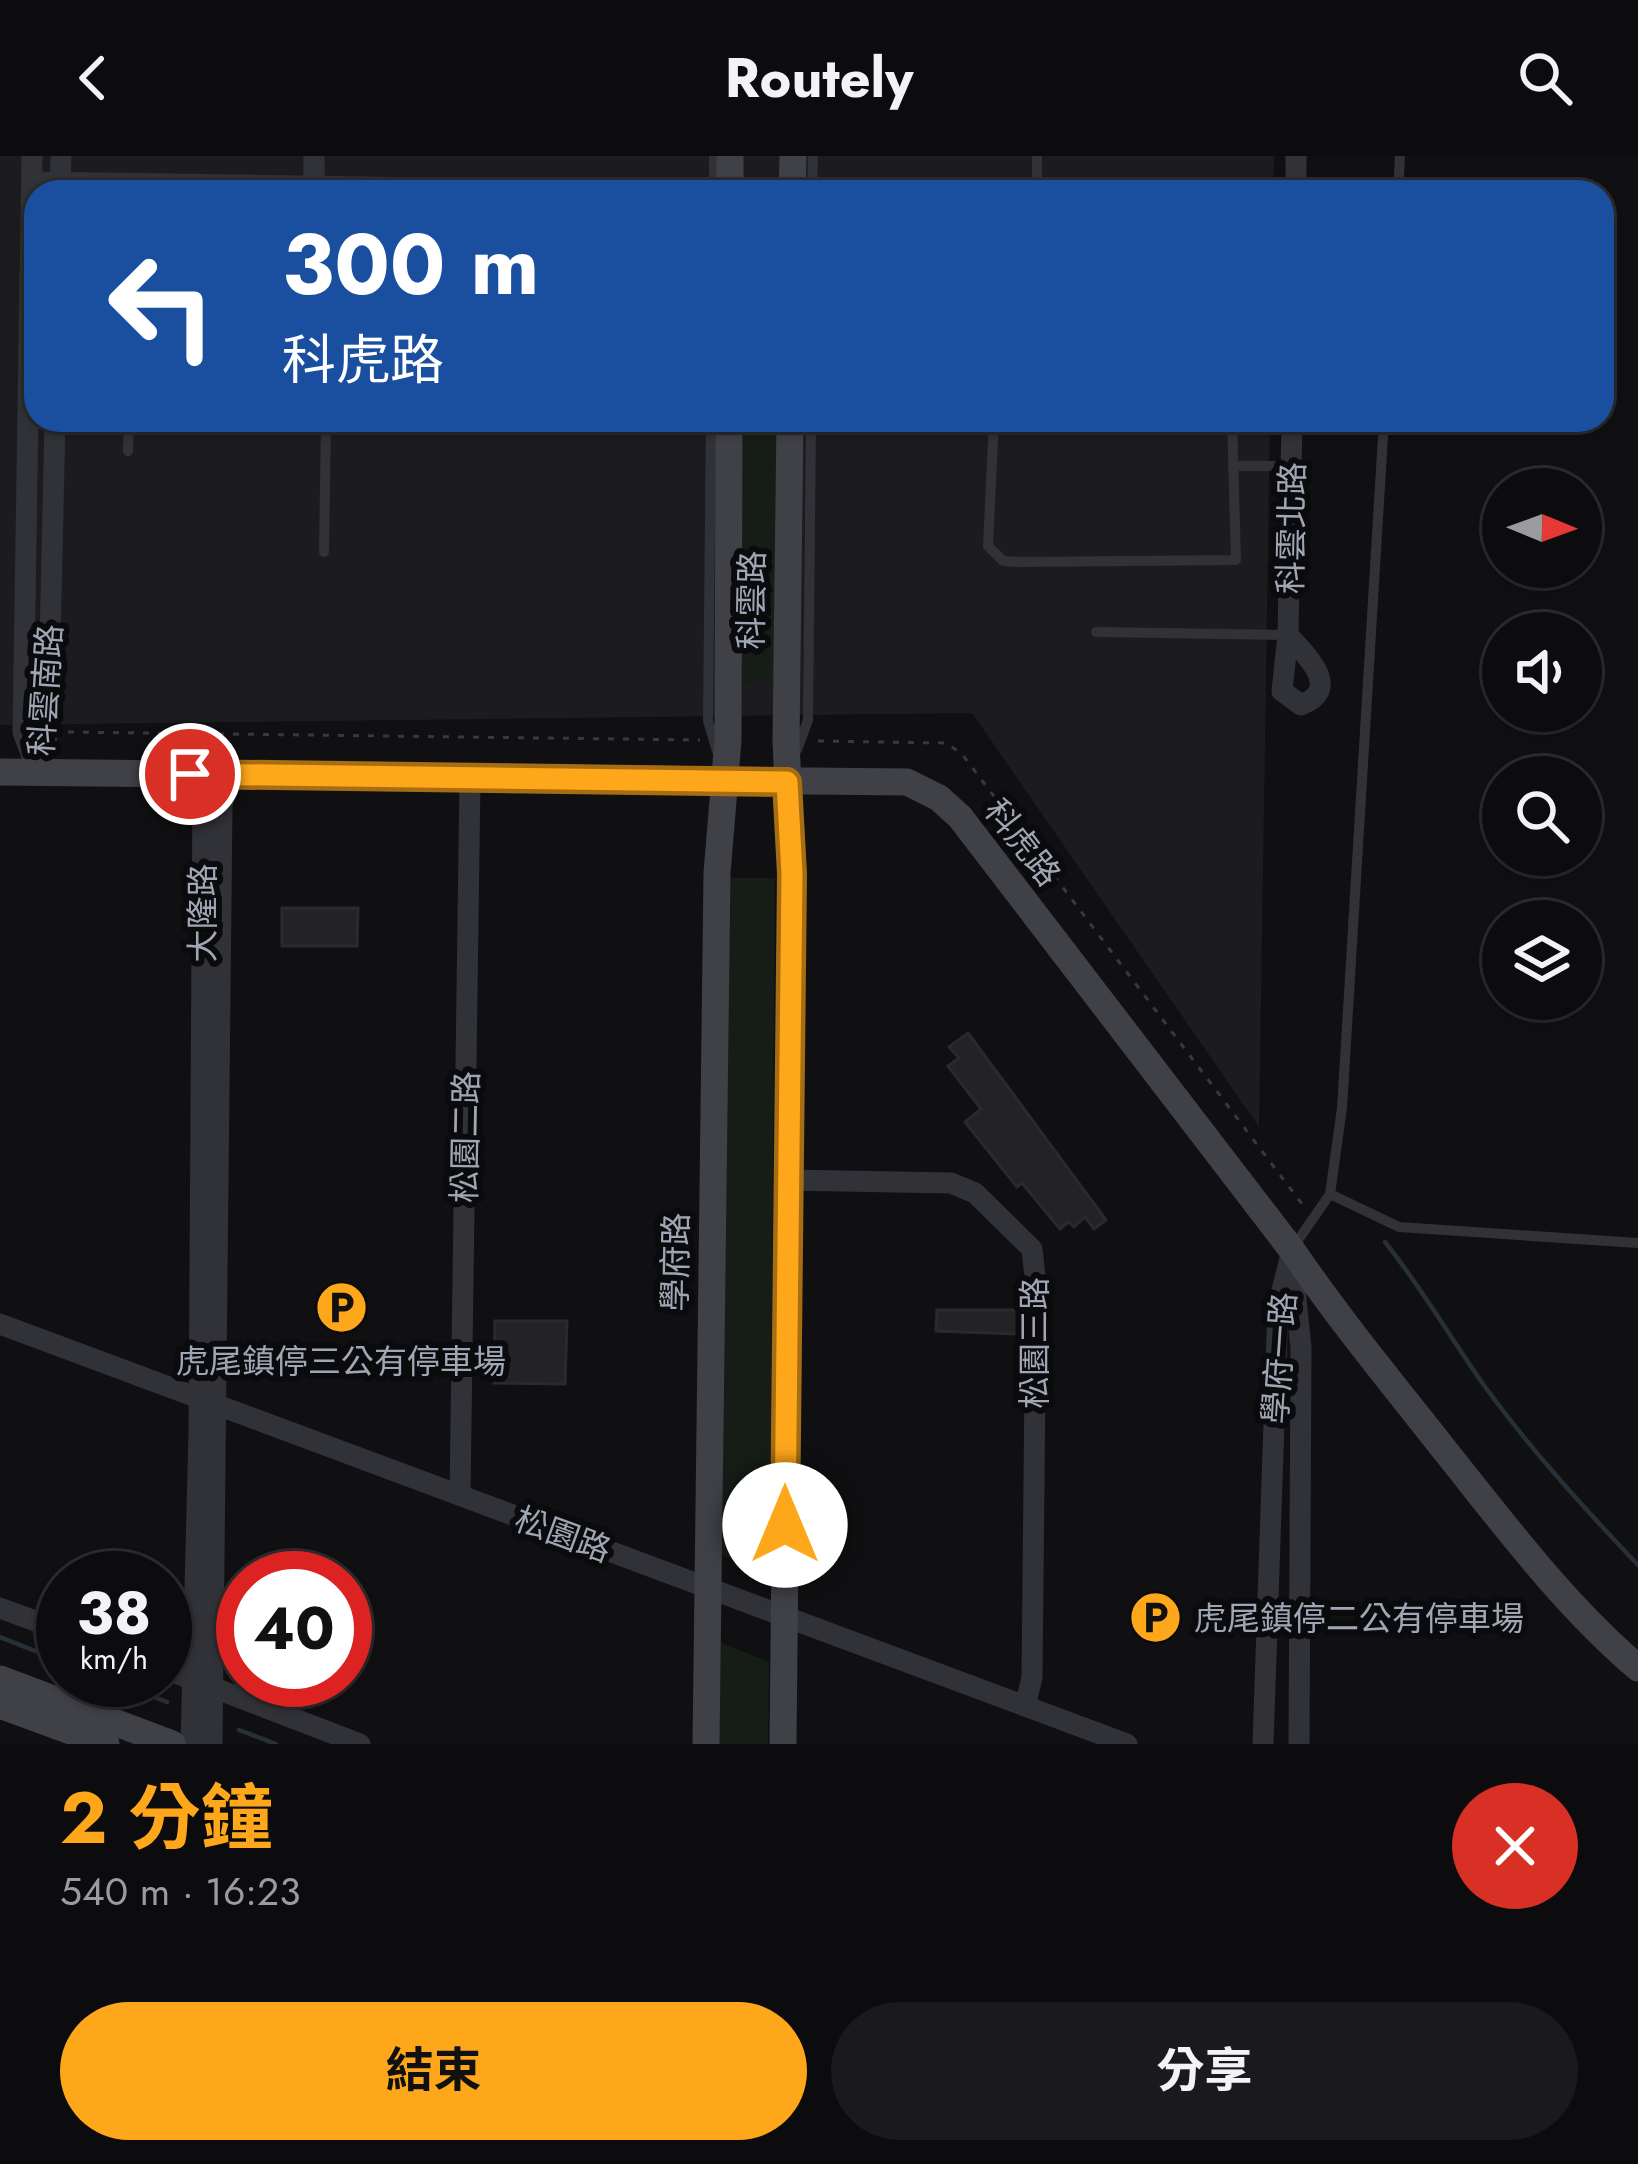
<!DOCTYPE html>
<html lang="zh-TW">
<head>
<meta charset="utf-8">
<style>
	:root { --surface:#0c0c0e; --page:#1a1a1c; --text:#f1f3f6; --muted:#9a9b9e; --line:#2c2c2e; --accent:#ffa71b }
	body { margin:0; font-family:Jost,"Noto Sans TC",sans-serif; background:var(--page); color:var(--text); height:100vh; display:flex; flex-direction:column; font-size:45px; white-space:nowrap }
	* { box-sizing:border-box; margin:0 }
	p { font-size:39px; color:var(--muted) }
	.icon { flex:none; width:66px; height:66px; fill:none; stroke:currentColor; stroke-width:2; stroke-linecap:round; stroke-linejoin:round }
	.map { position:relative; height:1588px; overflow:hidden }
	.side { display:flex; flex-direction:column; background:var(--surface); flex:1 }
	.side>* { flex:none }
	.banner { position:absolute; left:24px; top:24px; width:1590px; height:252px; border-radius:36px; box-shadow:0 3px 9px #0004,0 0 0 3px var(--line); background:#1a4fa0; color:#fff; overflow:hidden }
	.needle { width:78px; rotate:91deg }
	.controls { position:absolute; left:1482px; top:312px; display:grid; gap:24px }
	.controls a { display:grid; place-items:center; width:120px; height:120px; border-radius:50%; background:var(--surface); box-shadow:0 3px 9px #0004,0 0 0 3px var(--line); font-size:60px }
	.speed { position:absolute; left:36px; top:1395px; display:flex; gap:24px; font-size:60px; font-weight:700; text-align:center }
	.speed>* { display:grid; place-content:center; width:156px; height:156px; border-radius:50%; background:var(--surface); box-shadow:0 3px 9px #0004,0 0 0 3px var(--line); line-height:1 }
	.speed small { font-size:30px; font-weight:400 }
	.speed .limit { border:18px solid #d22; background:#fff; color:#111 }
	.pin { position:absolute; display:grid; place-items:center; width:102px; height:102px; color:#fff; margin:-51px; border:6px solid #fff; border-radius:50%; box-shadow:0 3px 12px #0007 }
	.me { position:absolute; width:132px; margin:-66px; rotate:0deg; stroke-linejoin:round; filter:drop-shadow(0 0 9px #0008) }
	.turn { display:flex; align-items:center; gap:42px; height:252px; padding:0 60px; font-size:54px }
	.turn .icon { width:156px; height:156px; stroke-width:2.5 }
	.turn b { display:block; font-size:84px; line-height:102px }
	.round { display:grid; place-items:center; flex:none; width:126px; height:126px; border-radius:63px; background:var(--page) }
	.head { display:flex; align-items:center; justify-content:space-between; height:204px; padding:0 60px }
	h1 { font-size:72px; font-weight:700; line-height:90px; color:var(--accent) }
	.primary-button { display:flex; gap:24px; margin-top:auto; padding:24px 60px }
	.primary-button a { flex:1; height:138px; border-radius:72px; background:var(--accent); color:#111; font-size:48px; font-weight:700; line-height:138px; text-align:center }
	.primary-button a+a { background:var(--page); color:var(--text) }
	header { display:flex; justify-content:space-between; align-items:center; height:156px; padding:0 60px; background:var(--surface); font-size:54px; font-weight:700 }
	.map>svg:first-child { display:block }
	.built { fill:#1c1c1f }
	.green { fill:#161d17 }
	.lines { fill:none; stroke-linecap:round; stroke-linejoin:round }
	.stream { stroke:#263036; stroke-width:4.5 }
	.building { fill:#232326; stroke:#2a2a2e; stroke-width:3 }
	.path { stroke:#37393e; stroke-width:3; stroke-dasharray:6 9; stroke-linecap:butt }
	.lane { stroke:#313237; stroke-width:10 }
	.street { stroke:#313237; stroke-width:21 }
	.secondary { stroke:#3f4147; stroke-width:27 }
	.route-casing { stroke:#a66d12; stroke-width:30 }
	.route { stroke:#ffa71b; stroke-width:21 }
	.labels { text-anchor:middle; stroke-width:12; stroke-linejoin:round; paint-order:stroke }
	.street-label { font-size:33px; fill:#a0a7b4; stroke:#0b0b0d }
	.poi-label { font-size:33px; fill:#a0a7b4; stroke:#0b0b0d }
</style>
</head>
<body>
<header><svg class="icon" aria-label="back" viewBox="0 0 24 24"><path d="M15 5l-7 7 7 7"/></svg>Routely<svg class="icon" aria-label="search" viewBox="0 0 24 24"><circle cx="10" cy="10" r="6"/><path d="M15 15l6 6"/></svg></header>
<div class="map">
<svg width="1638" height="1588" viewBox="0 0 1638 1588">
	<rect width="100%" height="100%" fill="#101012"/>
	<path class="built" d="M0,0H1274L1273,36H36V264H1270L1259,971L972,557L0,569Z"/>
	<path class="green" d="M739,264H780L769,525L743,526Z
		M729,722H775L770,1419L721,1399Z
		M721,1487L769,1506L768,1588H718Z"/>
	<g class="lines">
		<path class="stream" d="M1385,1086C1422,1132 1451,1183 1486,1232C1532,1295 1584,1352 1638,1409
			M0,1481L63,1506
			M110,1524L167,1546
			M239,1574L276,1588"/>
	</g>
	<path class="building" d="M282,752H358L357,790H282Z
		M968,877L1106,1064L1094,1073L1085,1061L1074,1071L1069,1066L1060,1073L1022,1027L1017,1031L965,966L981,953L948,910L959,902L949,891Z
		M937,1154H1021V1178L936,1175Z
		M495,1165H567L565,1228L494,1227Z"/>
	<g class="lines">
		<path class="path" d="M68,576L700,584
			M818,585L946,587L962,598L1305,1052"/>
		<path class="lane" d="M714,0V36
			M812,36L813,0
			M1037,36V0
			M1398,36L1400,0
			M711,264L708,565L717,595
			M994,264L988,390L1003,405L1020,406L1236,404L1232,264
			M128,295L129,264
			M1233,310H1292
			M324,396L326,264
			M1096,476L1288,479
			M797,594L808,564L811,264
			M1330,1038L1399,1071L1638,1087
			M1292,1093L1330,1038L1342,952L1384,264"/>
		<path class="street" d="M32,0L23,576L38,616
			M32,26L700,36
			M314,30V0
			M60,35L61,0
			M1296,36V0
			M1288,479C1306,499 1343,533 1301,549L1282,535L1288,479L1292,264
			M38,616L48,576L55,264
			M787,1024L951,1027L975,1037L1032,1093L1036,1130L1032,1522L1025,1550
			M1293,1113L1301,1192L1299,1588
			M0,1168L1127,1588
			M460,1339L470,622
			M0,1452L63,1475
			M165,1513L360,1588
			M191,1588L199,1276L203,629L209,618L226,632L222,650L212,1588
			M1263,1588L1278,1151L1292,1094"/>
		<path class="secondary" d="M730,0V36
			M792,36L793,0
			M0,616L907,626L939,642L960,661L1292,1094C1339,1163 1391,1226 1443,1292C1504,1368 1563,1448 1638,1512
			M0,1523L172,1588
			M0,1549L106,1588
			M706,1588L717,717L728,584L729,264
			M783,1588L792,718L786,585L790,264"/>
	</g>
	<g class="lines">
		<defs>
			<path id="route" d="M190,618L787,626L792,718L785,1369"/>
		</defs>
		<use href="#route" class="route-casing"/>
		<use href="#route" class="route"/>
	</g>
	<defs>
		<symbol id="parking-disc" viewBox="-11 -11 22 22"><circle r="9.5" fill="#ffa71b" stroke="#0b0b0d"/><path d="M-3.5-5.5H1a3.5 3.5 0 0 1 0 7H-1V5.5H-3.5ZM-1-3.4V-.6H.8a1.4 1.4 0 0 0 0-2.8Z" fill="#111"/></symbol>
	</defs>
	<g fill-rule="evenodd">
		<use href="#parking-disc" x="312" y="1122" width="59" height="59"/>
		<use href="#parking-disc" x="1126" y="1432" width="59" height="59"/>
	</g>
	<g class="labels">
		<g class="street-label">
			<text transform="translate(1291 372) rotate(-89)" y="12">科雲北路</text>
			<text transform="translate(751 444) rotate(-89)" y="12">科雲路</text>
			<text transform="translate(45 534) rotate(-86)" y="12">科雲南路</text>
			<text transform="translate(1023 686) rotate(52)" y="12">科虎路</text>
			<text transform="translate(202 757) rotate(-90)" y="12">大隆路</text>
			<text transform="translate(465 981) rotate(-89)" y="12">松園二路</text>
			<text transform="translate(675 1106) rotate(-89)" y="12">學府路</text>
			<text transform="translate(1034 1187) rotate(-90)" y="12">松園三路</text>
			<text transform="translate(1279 1202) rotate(-86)" y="12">學府一路</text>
			<text transform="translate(563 1378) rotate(20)" y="12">松園路</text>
		</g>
		<g class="poi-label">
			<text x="341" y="1217">虎尾鎮停三公有停車場</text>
			<text x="1194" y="1474" text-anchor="start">虎尾鎮停二公有停車場</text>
		</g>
	</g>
</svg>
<div class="controls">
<a><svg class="needle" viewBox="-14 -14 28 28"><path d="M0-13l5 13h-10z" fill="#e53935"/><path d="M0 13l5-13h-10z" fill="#9a9b9e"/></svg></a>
<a><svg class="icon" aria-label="sound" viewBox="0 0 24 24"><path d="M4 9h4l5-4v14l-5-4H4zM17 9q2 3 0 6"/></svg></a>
<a><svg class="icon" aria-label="search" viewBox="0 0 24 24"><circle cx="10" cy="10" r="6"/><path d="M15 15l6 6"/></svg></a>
<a><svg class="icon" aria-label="layers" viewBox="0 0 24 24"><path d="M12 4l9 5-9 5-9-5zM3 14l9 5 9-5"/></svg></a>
</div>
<div class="speed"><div>38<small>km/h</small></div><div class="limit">40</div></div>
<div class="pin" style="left:190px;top:618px;background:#d93025"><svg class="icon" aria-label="arrive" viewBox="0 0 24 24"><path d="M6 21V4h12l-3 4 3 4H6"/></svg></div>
<svg class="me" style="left:785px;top:1369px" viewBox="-20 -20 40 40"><circle r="19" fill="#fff"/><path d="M0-13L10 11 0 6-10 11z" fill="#ffa71b"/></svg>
<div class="banner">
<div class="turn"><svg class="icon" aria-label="left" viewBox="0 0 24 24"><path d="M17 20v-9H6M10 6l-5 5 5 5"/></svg><div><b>300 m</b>科虎路</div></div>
</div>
</div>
<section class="side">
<div class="head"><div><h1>2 分鐘</h1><p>540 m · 16:23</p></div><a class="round" style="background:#d93025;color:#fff"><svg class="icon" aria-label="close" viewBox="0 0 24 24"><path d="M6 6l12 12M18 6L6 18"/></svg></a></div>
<div class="primary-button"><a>結束</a><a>分享</a></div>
</section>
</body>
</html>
